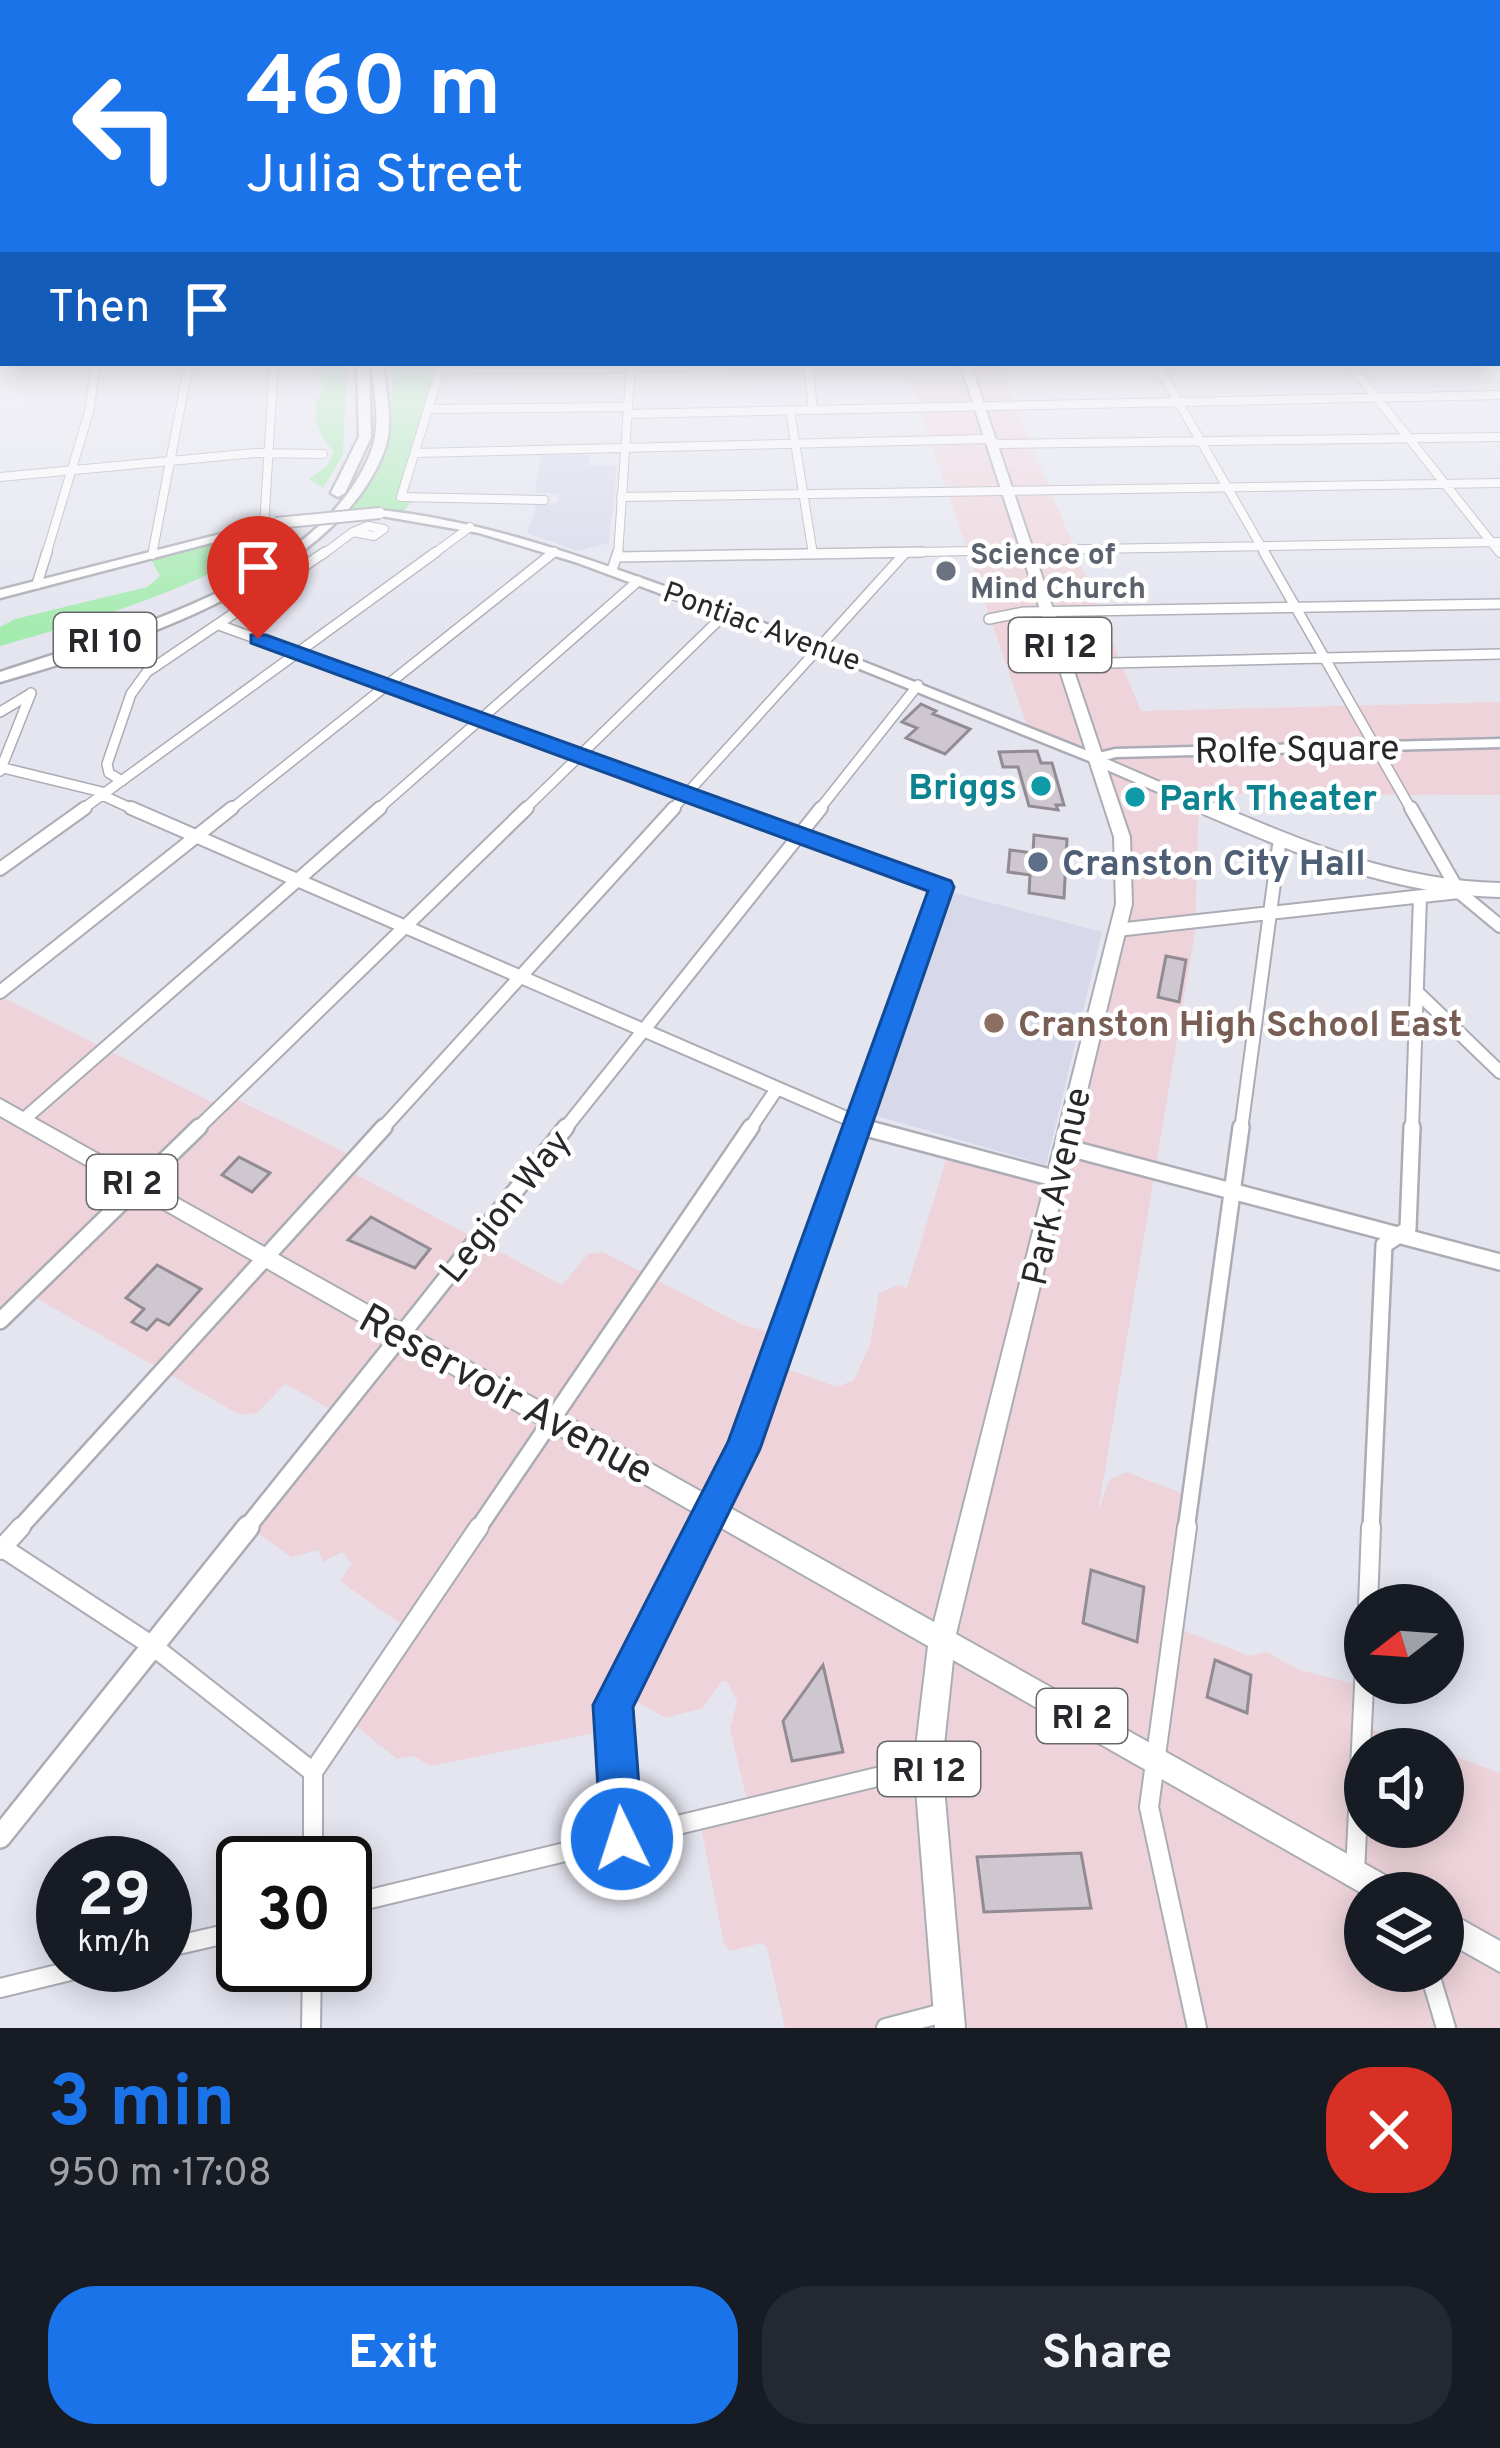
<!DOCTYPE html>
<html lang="en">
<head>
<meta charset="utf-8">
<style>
	:root { --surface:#171b24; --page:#242831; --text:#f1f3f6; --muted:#9ea1a6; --accent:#1a73e8 }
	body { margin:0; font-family:Overpass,sans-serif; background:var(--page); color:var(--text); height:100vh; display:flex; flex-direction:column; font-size:45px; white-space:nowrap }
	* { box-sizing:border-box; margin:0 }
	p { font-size:39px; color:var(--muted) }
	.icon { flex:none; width:66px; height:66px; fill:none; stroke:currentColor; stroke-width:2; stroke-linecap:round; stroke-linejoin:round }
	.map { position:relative; height:2028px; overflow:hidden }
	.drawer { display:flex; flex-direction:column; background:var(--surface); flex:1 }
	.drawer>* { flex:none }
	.banner { position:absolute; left:0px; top:0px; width:1500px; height:366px; box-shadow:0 6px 30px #0003; background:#1a73e8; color:#fff; overflow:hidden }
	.needle { width:78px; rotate:253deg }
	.fabs { position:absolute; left:1344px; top:1584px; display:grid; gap:24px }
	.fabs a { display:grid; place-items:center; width:120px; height:120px; border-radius:50%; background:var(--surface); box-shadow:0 6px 30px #0003; font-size:60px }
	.speed { position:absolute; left:36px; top:1836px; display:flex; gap:24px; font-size:60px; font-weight:700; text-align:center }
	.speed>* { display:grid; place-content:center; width:156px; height:156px; border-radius:50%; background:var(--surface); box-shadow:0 6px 30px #0003; line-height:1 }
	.speed small { font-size:30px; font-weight:400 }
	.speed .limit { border:6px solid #111; border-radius:18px; background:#fff; color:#111 }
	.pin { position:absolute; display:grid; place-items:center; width:102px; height:102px; color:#fff; margin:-123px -51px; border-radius:50% 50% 50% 0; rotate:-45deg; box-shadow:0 0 12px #0007 }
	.pin .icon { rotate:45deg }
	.me { position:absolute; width:132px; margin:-66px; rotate:356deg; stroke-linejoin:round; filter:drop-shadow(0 0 9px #0008) }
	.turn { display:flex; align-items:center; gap:42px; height:252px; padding:0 48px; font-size:54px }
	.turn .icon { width:156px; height:156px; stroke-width:2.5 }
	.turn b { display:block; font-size:84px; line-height:102px }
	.then { display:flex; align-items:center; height:114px; padding:0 48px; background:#0003; gap:24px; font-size:45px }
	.round { display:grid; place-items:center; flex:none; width:126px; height:126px; border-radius:48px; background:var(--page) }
	.summary { display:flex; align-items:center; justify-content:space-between; height:204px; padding:0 48px }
	h1 { font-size:72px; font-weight:700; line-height:90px; color:var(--accent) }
	.action { display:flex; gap:24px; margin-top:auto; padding:24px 48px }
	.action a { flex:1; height:138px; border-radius:48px; background:var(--accent); color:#fff; font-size:48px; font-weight:700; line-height:138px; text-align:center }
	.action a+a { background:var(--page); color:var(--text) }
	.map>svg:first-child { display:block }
	.commercial { fill:#eed4da; fill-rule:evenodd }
	.built { fill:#d7d8ea }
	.green { fill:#a4ebaf }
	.building { fill:#cec7cf; stroke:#928b93; stroke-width:3 }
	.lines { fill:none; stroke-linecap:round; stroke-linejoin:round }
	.minor-far4-casing { stroke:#abacb5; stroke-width:10 }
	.minor-far3-casing { stroke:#abacb5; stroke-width:12 }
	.minor-far2-casing { stroke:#abacb5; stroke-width:16 }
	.minor-far1-casing { stroke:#abacb5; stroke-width:20 }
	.minor-casing { stroke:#abacb5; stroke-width:22 }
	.tertiary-far3-casing { stroke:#abacb5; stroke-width:14 }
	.tertiary-far2-casing { stroke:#abacb5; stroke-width:18 }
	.tertiary-far1-casing { stroke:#abacb5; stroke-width:21 }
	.tertiary-casing { stroke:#abacb5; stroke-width:26 }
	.secondary-casing { stroke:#abacb5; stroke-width:5 }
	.primary-casing { stroke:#abacb5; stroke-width:4 }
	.motorway-casing { stroke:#abacb5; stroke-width:5 }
	.minor-far4 { stroke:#fff; stroke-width:8 }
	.minor-far3 { stroke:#fff; stroke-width:9 }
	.minor-far2 { stroke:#fff; stroke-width:12 }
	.minor-far1 { stroke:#fff; stroke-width:15 }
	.minor { stroke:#fff; stroke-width:18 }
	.tertiary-far3 { stroke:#fff; stroke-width:10 }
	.tertiary-far2 { stroke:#fff; stroke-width:14 }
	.tertiary-far1 { stroke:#fff; stroke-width:16 }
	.tertiary { stroke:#fff; stroke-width:21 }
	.secondary { fill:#fff; fill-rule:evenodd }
	.primary { fill:#fff; fill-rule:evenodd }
	.motorway { fill:#fff; fill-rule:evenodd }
	.secondary-bridge-casing { stroke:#abacb5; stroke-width:14; stroke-linecap:butt }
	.secondary-bridge { stroke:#fff; stroke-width:10 }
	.route { fill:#1a73e8; stroke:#114b97; stroke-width:3 }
	.worship-dot { fill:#6b7280; stroke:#fff; stroke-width:4.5 }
	.culture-dot { fill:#0f9aa8; stroke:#fff; stroke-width:4.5 }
	.service-dot { fill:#5c6f8a; stroke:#fff; stroke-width:4.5 }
	.education-dot { fill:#8d6e63; stroke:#fff; stroke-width:4.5 }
	.labels { text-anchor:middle; stroke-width:9; stroke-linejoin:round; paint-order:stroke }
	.far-worship-label { font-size:30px; font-weight:bold; fill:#5b616d; stroke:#fff; text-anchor:start }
	.far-street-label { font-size:30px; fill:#28282c; stroke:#fff }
	.shield { fill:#fff; stroke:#68686b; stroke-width:3 }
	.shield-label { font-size:33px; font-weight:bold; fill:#28282c }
	.street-label { font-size:36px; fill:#28282c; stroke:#fff }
	.culture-label { font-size:36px; font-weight:bold; fill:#0d838f; stroke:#fff; text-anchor:end }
	.service-label { font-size:36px; font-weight:bold; fill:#4e5e75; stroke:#fff; text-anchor:start }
	.education-label { font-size:36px; font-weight:bold; fill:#785e54; stroke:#fff; text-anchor:start }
	.near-street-label { font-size:42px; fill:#28282c; stroke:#fff }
</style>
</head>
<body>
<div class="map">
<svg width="1500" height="2028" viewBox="0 0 1500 2028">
	<rect width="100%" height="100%" fill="#e4e5ef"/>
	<path class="commercial" d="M904,363H998L1141,711L1500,702V795L1199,794L1195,932L1098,1512L1109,1480L1126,1472L1190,1496L1172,1626L1250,1656L1267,1652L1297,1669L1361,1686L1369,1729L1431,1749H1365V1827H1443V1752L1500,1773V2028H785L767,1947L761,1943L730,1951L724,1944L700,1822L748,1805L730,1729L737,1701L727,1682L722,1681L703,1708L666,1718L618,1691L610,1730L431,1766L413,1756L397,1759L350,1721L405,1627L340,1581L352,1564L342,1552L323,1562L319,1550L291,1557L250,1528L334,1411L285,1384L257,1413L240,1415L29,1294L0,1323V996L219,1106L231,1097L313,1136L354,1158L348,1170L562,1285L588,1254L603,1252L741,1324L780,1335L773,1364L837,1387L854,1380L870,1345L879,1293L898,1285L907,1288L948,1153L1056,1181L1117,928L1120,818L1085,748L1029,732ZM1365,1893H1443V1971H1365Z"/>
	<path class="built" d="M541,454L589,455V466L617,465L609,543L578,551L527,533L537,504L558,503V494L535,493Z
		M954,893L1102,932L1046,1165L874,1115Z"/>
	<path class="green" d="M320,363H347L343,455L323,488L309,479L327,466L334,452C312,426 310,414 325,383L315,374Z
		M395,363H442L404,490L412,501L402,513H345L385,454Z
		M290,520C240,578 75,625 0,646V627L15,619L147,587L160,576L149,556Z"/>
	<path class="building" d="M921,704L936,711L933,714L970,729L945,754L906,738L917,728L902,722Z
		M1037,751L1041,763H1052L1064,805H1056L1058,810L1029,806L1018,767H1003L999,752Z
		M1034,835L1067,839L1064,898L1029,893L1030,875L1008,872L1010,850L1033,853Z
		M1166,956L1186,960L1179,1002L1158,997Z
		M239,1157L270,1173L252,1192L222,1175Z
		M371,1217L430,1249L415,1268L348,1240Z
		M157,1265L201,1289L169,1325L157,1319L147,1330L132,1322L144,1309L126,1298Z
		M1091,1570L1144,1587L1137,1642L1083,1623Z
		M1215,1660L1251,1675L1247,1713L1207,1697Z
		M823,1665L843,1752L792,1761L783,1721Z
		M1081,1853L1091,1908L984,1912L977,1857Z"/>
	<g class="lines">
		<defs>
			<path id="minor-far4" d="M808,363L813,410
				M1156,363L1266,555
				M1349,363L1500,553
				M442,364L401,497L544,500
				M440,370L976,363
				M428,409L628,407
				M790,411L813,554
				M628,414L1500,395
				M416,453L986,439L998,444L1500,437
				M0,477L255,453L323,454
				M621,497L1500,483
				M264,526L274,363
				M368,526L384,529L374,536L353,532Z
				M46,555L89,412L96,363
				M152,555L189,363
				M322,555L353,532
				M432,555L470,527
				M550,555L554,552
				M618,555L631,364
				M746,555L1500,542"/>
			<path id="minor-far3" d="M1264,552L1412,811
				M618,557L922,552
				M612,570L618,552
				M37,584L47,552
				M989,619L1024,612L1500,604
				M219,625L731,811
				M1067,664L1500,654
				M0,712L30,694
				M0,767L106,793
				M0,771L31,693
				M122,781L109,773L107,764L131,694L147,672L325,552
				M102,795L137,811
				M80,811L436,552
				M229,811L554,552
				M376,811L638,581
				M523,811L727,612
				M671,811L905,553
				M818,811L918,685"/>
			<path id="minor-far2" d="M131,808L874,1130
				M723,808L942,887L855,1130
				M1411,808L1459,892L1500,926
				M0,869L85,808
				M1117,930L1459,892
				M0,992L232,808
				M1419,994L1500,1072
				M23,1120L380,808
				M196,1130L527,808
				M381,1130L674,808
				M564,1130L821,808
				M749,1130L776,1090
				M1241,1130L1280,838
				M1412,1130L1420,897"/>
			<path id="minor-far1" d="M862,1127L1057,1179
				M1065,1147L1500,1262
				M0,1321L199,1127
				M402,1334L566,1127
				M18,1530L384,1127
				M477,1530L751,1127
				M701,1530L742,1449L857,1127
				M1186,1530L1241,1127
				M1371,1530L1384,1245L1408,1229L1412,1127"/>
			<path id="minor" d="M1187,1527L1149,1807L1197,2028
				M0,1546L154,1647L313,1772
				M0,1550L21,1527
				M1368,1605L1371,1527
				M622,1839L613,1705L703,1527
				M313,1863V1772L479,1527
				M1355,1873L1365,1665
				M345,1905L927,1765
				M165,1948L243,1930
				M1429,1971L1446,2028
				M0,1988L95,1965
				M311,2028L312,1965
				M886,2028L947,2012"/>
			<path id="tertiary-far3" d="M1094,759L1214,811"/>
			<path id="tertiary-far2" d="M1207,808C1303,849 1395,888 1500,890"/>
			<path id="tertiary-far1" d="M245,1530L402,1334"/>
			<path id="tertiary" d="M0,1837L248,1527"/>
			<path id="secondary" d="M380,510C484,521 580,556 678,591C819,642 956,699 1095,754L1115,749L1500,739V747L1116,757L1094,763L810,649L575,562L479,533L376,515V511Z
				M276,520L280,521V525L0,598V590Z"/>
			<path id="primary" d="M960,363H970L1130,837L1132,904L956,1634L1399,1883L1403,1893L1365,1895L953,1660L942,1764L965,2028H935L914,1764L928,1646L0,1116V1099L934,1622L1116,904L1114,837Z
				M1443,1909L1500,1941V1972L1443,1940Z"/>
			<path id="motorway" d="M357,363H369L371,437L345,493L338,497L331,493L359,437Z
				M371,363H383C386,392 395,426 383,454C333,580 121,648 0,682V672C119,632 318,582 370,454C382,426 374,392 371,363Z"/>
		</defs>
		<use href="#minor-far4" class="minor-far4-casing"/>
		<use href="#minor-far3" class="minor-far3-casing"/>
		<use href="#minor-far2" class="minor-far2-casing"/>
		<use href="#minor-far1" class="minor-far1-casing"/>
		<use href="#minor" class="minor-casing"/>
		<use href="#tertiary-far3" class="tertiary-far3-casing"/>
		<use href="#tertiary-far2" class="tertiary-far2-casing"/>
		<use href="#tertiary-far1" class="tertiary-far1-casing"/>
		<use href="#tertiary" class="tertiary-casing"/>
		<use href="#secondary" class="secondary-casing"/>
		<use href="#primary" class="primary-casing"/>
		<use href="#motorway" class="motorway-casing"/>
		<use href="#minor-far4" class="minor-far4"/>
		<use href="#minor-far3" class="minor-far3"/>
		<use href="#minor-far2" class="minor-far2"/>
		<use href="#minor-far1" class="minor-far1"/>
		<use href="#minor" class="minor"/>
		<use href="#tertiary-far3" class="tertiary-far3"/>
		<use href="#tertiary-far2" class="tertiary-far2"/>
		<use href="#tertiary-far1" class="tertiary-far1"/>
		<use href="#tertiary" class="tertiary"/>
		<use href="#secondary" class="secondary"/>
		<use href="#primary" class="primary"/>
		<use href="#motorway" class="motorway"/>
		<defs>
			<path id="secondary-bridge" d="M276,523L380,513"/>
		</defs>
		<use href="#secondary-bridge" class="secondary-bridge-casing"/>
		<use href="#secondary-bridge" class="secondary-bridge"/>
	</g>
	<linearGradient id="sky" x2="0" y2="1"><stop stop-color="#62aad5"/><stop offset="0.55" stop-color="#f3f3f8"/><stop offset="1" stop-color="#f3f3f8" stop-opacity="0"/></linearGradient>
	<rect width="1500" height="633" fill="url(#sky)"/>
	<path class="route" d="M251,635H266L951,881L954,887L760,1449L633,1707L643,1839L637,1854L622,1861L607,1854L601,1839L593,1705L728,1442L928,891L251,643Z"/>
	<circle class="worship-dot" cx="946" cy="571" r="12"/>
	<g class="culture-dot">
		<circle cx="1041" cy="786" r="12"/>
		<circle cx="1135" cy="797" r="12"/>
	</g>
	<circle class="service-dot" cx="1038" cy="862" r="12"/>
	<circle class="education-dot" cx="994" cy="1023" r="12"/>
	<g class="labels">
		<g class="far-worship-label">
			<text x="970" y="564">Science of<tspan x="970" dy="34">Mind Church</tspan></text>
		</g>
		<g class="far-street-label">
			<text transform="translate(762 626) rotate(20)" y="10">Pontiac Avenue</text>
		</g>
		<g class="shield">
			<rect x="54" y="613" width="102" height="54" rx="9"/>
			<rect x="1009" y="618" width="102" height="54" rx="9"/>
			<rect x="87" y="1155" width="90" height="54" rx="9"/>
			<rect x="1037" y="1689" width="90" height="54" rx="9"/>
			<rect x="878" y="1742" width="102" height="54" rx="9"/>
		</g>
		<g class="shield-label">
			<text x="105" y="652">RI 10</text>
			<text x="1060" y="657">RI 12</text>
			<text x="132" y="1194">RI 2</text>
			<text x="1082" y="1728">RI 2</text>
			<text x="929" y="1781">RI 12</text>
		</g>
		<g class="street-label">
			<text transform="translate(1297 748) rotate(-1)" y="13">Rolfe Square</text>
			<text transform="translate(1055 1186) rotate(-77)" y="13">Park Avenue</text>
			<text transform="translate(504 1205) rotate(-51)" y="13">Legion Way</text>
		</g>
		<g class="culture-label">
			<text x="1017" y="799">Briggs</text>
			<text x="1159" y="810" text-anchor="start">Park Theater</text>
		</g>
		<g class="service-label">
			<text x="1062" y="875">Cranston City Hall</text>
		</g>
		<g class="education-label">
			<text x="1018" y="1036">Cranston High School East</text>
		</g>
		<g class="near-street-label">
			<text transform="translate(507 1393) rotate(29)" y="15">Reservoir Avenue</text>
		</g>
	</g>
</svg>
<div class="fabs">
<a><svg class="needle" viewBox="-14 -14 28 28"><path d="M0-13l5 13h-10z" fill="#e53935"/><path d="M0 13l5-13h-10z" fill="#9ea1a6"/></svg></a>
<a><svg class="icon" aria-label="sound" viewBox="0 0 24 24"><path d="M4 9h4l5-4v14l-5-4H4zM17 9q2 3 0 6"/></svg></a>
<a><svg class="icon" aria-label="layers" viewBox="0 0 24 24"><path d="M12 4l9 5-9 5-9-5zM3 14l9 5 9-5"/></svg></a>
</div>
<div class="speed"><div>29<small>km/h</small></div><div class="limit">30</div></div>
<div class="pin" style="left:258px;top:639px;background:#d93025"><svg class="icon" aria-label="arrive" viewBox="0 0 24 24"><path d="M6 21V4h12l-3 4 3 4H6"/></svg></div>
<svg class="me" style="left:622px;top:1839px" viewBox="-20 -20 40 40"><circle r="17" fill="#1a73e8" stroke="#fff" stroke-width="3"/><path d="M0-11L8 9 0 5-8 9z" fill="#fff"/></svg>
<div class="banner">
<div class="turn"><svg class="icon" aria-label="left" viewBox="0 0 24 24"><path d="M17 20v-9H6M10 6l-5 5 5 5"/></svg><div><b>460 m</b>Julia Street</div></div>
<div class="then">Then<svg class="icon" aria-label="arrive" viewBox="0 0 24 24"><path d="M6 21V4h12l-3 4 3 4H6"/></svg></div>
</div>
</div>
<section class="drawer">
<div class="summary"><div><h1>3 min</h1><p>950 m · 17:08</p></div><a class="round" style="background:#d93025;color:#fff"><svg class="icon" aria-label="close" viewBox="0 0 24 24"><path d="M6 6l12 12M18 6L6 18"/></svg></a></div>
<div class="action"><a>Exit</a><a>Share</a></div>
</section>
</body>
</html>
